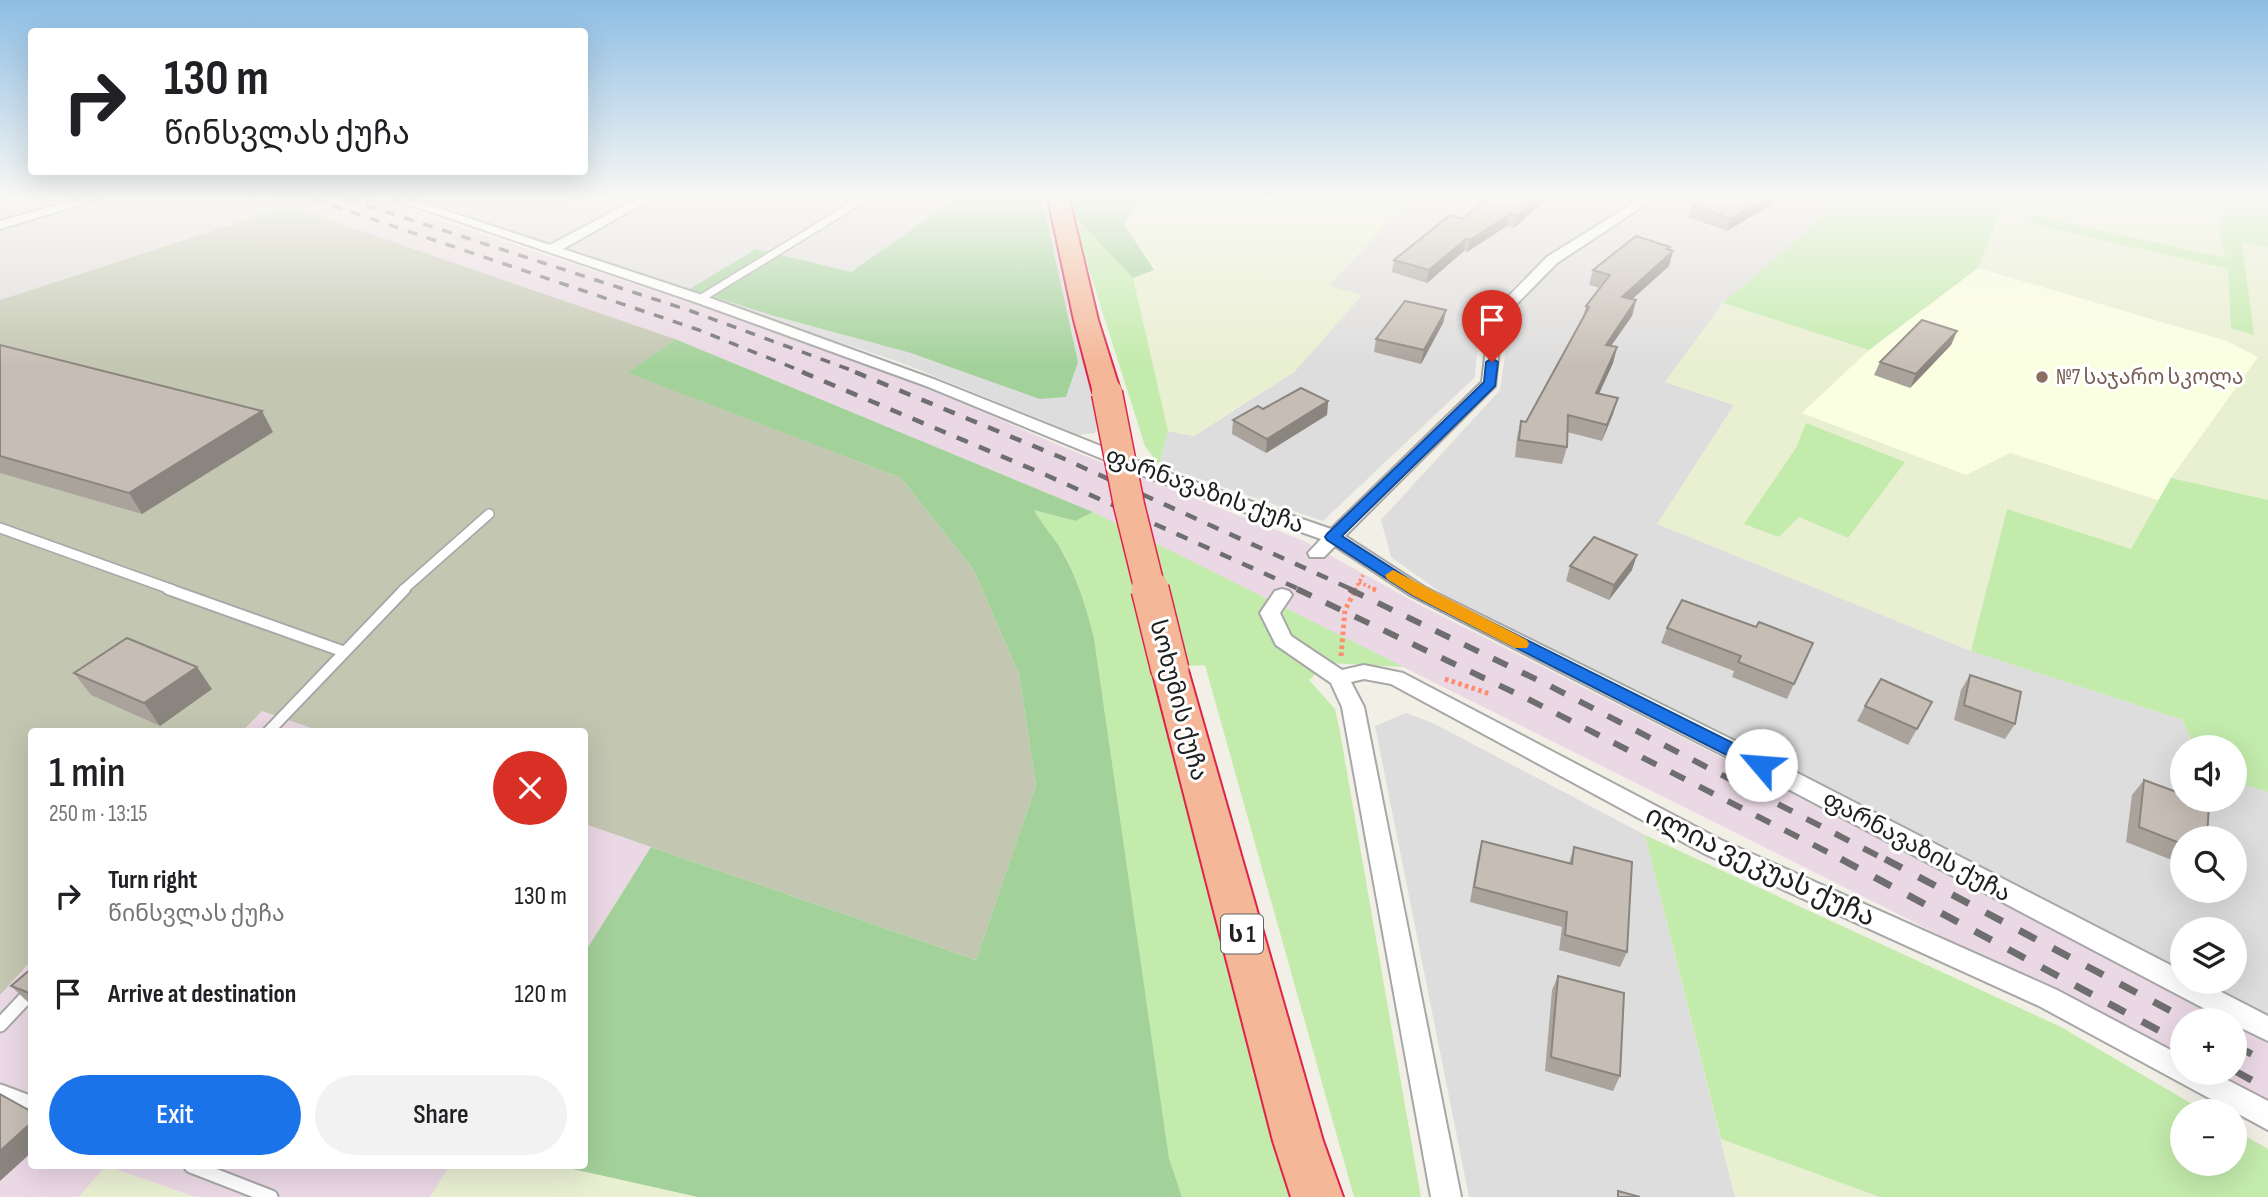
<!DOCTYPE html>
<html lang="en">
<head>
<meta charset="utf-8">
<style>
	:root { --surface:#fff; --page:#f2f2f2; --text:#202124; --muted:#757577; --accent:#1a73e8 }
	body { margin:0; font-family:"Sofia Sans Condensed","Noto Sans Georgian",sans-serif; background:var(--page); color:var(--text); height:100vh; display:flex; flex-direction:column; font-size:26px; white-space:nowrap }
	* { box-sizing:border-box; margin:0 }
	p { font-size:23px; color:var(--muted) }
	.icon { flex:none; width:38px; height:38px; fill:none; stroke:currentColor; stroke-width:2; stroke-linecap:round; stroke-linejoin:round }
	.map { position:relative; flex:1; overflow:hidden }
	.details { position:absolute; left:28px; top:728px; width:560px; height:441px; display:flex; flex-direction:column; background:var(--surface); border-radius:7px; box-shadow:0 7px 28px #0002 }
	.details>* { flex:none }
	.banner { position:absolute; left:28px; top:28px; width:560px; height:147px; border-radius:7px; box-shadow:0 7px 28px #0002; background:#fff; color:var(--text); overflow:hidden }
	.tools { position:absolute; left:2170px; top:735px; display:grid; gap:14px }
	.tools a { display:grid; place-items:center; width:77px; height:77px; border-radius:50%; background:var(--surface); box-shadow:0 7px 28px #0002; font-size:35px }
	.pin { position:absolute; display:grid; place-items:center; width:60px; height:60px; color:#fff; margin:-72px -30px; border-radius:50% 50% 50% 0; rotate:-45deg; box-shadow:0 0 7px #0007 }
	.pin .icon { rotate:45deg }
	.me { position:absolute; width:77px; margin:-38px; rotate:297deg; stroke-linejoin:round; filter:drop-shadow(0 0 5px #0008) }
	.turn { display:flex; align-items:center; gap:24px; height:147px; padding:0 21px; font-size:32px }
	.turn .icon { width:91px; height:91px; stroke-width:2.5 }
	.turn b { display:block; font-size:49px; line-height:60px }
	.round { display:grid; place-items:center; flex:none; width:74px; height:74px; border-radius:37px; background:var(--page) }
	.overview { display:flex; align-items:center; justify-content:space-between; height:119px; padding:0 21px }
	h1 { font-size:42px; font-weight:600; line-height:52px }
	.primary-button { display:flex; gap:14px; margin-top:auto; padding:14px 21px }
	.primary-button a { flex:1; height:80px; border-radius:42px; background:var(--accent); color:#fff; font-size:28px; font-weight:600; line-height:80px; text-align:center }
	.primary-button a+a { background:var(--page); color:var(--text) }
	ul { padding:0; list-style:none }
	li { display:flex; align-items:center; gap:21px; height:98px; padding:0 21px }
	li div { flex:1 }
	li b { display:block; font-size:26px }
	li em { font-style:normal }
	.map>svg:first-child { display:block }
	.residential { fill:#dedddd; fill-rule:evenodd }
	.industrial { fill:#ead8e4 }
	.education { fill:#fbffe1 }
	.construction { fill:#c3c6b1 }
	.farmland { fill:#e9efd1; fill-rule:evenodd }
	.grass { fill:#c3ebac }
	.forest { fill:#a3d19a }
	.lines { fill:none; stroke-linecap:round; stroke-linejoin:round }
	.service-far3-casing { stroke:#a7a7a7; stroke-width:10 }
	.service-far2-casing { stroke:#a7a7a7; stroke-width:12 }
	.service-far1-casing { stroke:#a7a7a7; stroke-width:14 }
	.service-casing { stroke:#a7a7a7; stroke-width:17 }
	.minor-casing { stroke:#a7a7a7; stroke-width:4 }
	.trunk-casing { stroke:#df234b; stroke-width:4 }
	.path-far1 { stroke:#fd8d6b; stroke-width:3.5; stroke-dasharray:2.5 2.5; stroke-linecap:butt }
	.path { stroke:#fd8d6b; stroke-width:5; stroke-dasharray:3.5 3.5; stroke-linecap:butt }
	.service-far3 { stroke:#fff; stroke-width:7 }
	.service-far2 { stroke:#fff; stroke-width:9 }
	.service-far1 { stroke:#fff; stroke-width:10 }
	.service { stroke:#fff; stroke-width:13 }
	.minor { fill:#fff; fill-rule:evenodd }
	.trunk { fill:#f4b798; fill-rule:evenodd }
	.rail-far3 { stroke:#6e6e6e; stroke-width:3.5; stroke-dasharray:10 10; stroke-linecap:butt }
	.rail-far2 { stroke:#6e6e6e; stroke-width:4.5; stroke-dasharray:12 12; stroke-linecap:butt }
	.rail-far1 { stroke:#6e6e6e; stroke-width:6; stroke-dasharray:16 16; stroke-linecap:butt }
	.rail { stroke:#6e6e6e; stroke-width:7; stroke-dasharray:19 19; stroke-linecap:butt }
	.trunk-bridge-far1-casing { stroke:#df234b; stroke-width:33; stroke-linecap:butt }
	.trunk-bridge-casing { stroke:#df234b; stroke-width:40; stroke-linecap:butt }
	.trunk-bridge-far1 { stroke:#f4b798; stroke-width:30 }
	.trunk-bridge { stroke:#f4b798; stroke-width:37 }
	.wall { fill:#aaa39c }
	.shaded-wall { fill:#8b857f }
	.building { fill:#c6beb5; stroke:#8b857f; stroke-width:2 }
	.route { fill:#1a73e8; stroke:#114b97; stroke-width:2 }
	.slow { fill:#f59e0b }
	.education-dot { fill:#8d6e63; stroke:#fff; stroke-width:2.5 }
	.labels { text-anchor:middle; stroke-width:6; stroke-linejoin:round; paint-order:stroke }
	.far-education-label { font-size:21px; fill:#785e54; stroke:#fff; text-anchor:start }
	.shield { fill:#fff; stroke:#636363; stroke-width:2 }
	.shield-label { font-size:23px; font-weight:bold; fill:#202020 }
	.street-label { font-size:24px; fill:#202020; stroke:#fff }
	.near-street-label { font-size:28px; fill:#202020; stroke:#fff }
</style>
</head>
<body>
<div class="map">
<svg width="2268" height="1197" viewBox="0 0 2268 1197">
	<rect width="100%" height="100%" fill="#f1efe6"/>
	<path class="residential" d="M0,199H268L289,206L0,300Z
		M411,199H1047L1099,418L1095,433L1078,435L902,363Z
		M1409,199H1635L1545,257L1480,319L1475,377L1323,521L1159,465L1168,431L1194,436L1294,372L1362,295L1328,286Z
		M1661,199H1844L1723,303L1665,382L1734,405L1658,524L1971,651L2183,720L2194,747H2182V800H2235V782L2268,792V1014L2204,982H2235V929H2182V970L1443,594L1391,557L1381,520L1500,390L1511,315L1557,263ZM2182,838H2235V891H2182Z
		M1406,713L1433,723L1645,835L1735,1197H1469L1375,726Z"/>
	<path class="industrial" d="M268,199H376L706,308L931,389L1060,446L1304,541L1422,606L2025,911L2230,1020H2182V1064L1910,920L1093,512L675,339Z
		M262,711L320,731L243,732Z
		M585,824L651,847L585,952Z
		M31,961L32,1166H450L430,1197H195L106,1166L79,1197H0V995Z
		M2235,1023L2268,1041V1109L2199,1073H2235Z"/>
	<path class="education" d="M1978,268L2227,341L2259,357L2171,478L2160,501L2011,453L1966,475L1801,413L1869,350Z"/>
	<path class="construction" d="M289,206L675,339L629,373L901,478L973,569L1019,674L1036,785L976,960L585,824L584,732L320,731L262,711L243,731L32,732L31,961L0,995V300Z"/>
	<path class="farmland" d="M1138,199H1409L1329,286L1362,295L1294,372L1194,436L1168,431L1133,278L1153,270L1124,224Z
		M2006,199H2219L2223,214L2219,234L2226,258L2023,214L2036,225L2228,269L2231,328L2253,335L2242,241L2268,247V500L2171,478L2258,357L2227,341L1978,268Z
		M1723,303L1869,350L1802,413L1966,475L2010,453L2160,501L2131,549L2007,510L1971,651L1657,524L1734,405L1665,382ZM1806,423L1848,538L1799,517L1796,448Z
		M1721,1139L1880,1197H1735Z
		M106,1166L195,1197H79Z
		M450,1166H559L698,1197H430Z"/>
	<path class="grass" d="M1844,199H2006L1978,268L1869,350L1723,303Z
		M2219,199H2268V247L2242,242L2254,335L2231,328L2228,269L2036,225L2022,213L2226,258L2219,234L2223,214Z
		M1071,213L1133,278L1168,431L1159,465L1145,446Z
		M1806,423L1905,462L1848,538L1799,517L1779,537L1744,524L1796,448Z
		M2171,478L2268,500V792L2235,782V747H2194L2183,720L1971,651L2007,509L2131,549Z
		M1034,510L1074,521L1093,512L1404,667L1329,663L1309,680L1335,709L1340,732L1421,1197H1354L1205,665L1153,668L1292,1197H1182L1169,1158L1094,638C1086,607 1078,578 1062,550C1053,536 1042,525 1034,510Z
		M1645,835L2061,1027L2204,1111H2182V1164H2235V1130L2268,1149V1197H1880L1721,1139Z"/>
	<path class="forest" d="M956,199H1042L1078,362L1066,397L1040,399L911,353L771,315L690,289L756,249L851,272Z
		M1068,199H1138L1124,224L1154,270L1133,278L1071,213Z
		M675,339L1093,512L1075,521L1034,510C1042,525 1054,537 1062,551C1078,579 1086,607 1094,638L1169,1158L1182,1197H698L559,1166H584L585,952L651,847L976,960L1036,785L1019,674L973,569L901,478L628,373Z"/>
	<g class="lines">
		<defs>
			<path id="service-far3" d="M700,299L863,199"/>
			<path id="service-far2" d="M0,528L173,590
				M403,590L489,514"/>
			<path id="service-far1" d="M168,589L342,651
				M268,732L405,589"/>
			<path id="service" d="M0,1025L32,991
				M0,1091L32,1103
				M191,1166L271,1197"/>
			<path id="minor" d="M79,199H98L0,229V221Z
				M393,199H410L550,245L636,199H651L563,249L705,296L936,380L1163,471L1331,529L1482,382L1490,315L1547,257L1640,199H1654L1557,263L1502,319L1495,386L1345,536L1424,587L1745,746L2182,971V982H2202L2268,1016V1041L2235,1025V1020H2226L1729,758L1410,595L1335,546L1324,557H1310L1308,553L1321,539L1151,479L926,386L695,302Z
				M1282,589L1289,591L1292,595L1280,613L1291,636L1342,670L1364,665L1403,673L1721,840L2057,990L2182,1056V1073H2214L2268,1101V1130L2039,1006L1705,854L1391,684L1364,679L1351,682L1364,707L1461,1197H1431L1342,707L1331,683L1276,645L1260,613L1275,591Z"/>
			<path id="trunk" d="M1048,199H1069L1098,320L1121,393L1117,399L1107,401L1097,399L1093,393L1074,320Z
				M1170,658L1183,661L1188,670L1323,1141L1343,1197H1291L1273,1141L1152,670L1157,661Z"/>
		</defs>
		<use href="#service-far3" class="service-far3-casing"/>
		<use href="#service-far2" class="service-far2-casing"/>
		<use href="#service-far1" class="service-far1-casing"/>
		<use href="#service" class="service-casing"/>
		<use href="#minor" class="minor-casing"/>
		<use href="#trunk" class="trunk-casing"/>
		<path class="path-far1" d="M1359,582L1376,590
			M1355,590L1363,575"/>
		<path class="path" d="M1373,589L1376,590
			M1341,656L1345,610L1356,589
			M1445,679L1490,694"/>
		<use href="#service-far3" class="service-far3"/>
		<use href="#service-far2" class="service-far2"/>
		<use href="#service-far1" class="service-far1"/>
		<use href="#service" class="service"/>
		<use href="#minor" class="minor"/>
		<use href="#trunk" class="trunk"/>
		<path class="rail-far3" d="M313,199L699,330L806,373
			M347,199L691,311L859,373"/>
		<path class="rail-far2" d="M802,372L1046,475L1301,590
			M855,372L1060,457L1353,590"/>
		<path class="rail-far1" d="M1297,589L1530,700L1845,861
			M1349,589L1550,686L1888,861"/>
		<path class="rail" d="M1841,859L2182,1043
			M1885,859L2188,1020
			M2235,1045L2268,1063
			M2235,1071L2268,1089"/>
		<defs>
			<path id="trunk-bridge-far1" d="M1107,393L1129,505L1150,590"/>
			<path id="trunk-bridge" d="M1150,589L1170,670"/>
		</defs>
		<use href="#trunk-bridge-far1" class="trunk-bridge-far1-casing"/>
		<use href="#trunk-bridge" class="trunk-bridge-casing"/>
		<use href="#trunk-bridge-far1" class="trunk-bridge-far1"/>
		<use href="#trunk-bridge" class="trunk-bridge"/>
	</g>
	<path class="wall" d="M1547,199L1514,228L1507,226L1467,252L1464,251L1427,283L1392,272L1394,260Z
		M1779,200L1727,231L1688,217L1692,205Z
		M1669,250V266L1632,299L1636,300L1632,316L1611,346L1617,347L1613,363L1599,394L1613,414L1602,441L1567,432V447L1562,464L1515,457L1517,437L1521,421L1526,422L1583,317L1586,306L1600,288L1589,285L1593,270Z
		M1446,310L1443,323L1421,364L1374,352L1376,339Z
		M1957,331L1951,345L1910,388L1874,375L1880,362Z
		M0,345L273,432L142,514L0,473Z
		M1328,401L1327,415L1266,453L1232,434L1233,420L1263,409Z
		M1570,566L1632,570L1609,600L1566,581Z
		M1756,627L1813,643L1787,699L1732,677L1734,671L1661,643L1667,628Z
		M74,673L212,689L160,726L91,695Z
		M1970,675L2015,724L2005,739L1954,720L1961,690Z
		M1865,706L1917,729L1908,745L1857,721Z
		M2144,780L2182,838V864L2126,842L2132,795Z
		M1482,841L1569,863L1574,847L1627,952L1620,967L1559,950L1562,927L1470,902L1478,856Z
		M32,968V1006L11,986Z
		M1558,976L1620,1076L1613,1091L1545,1071L1552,990Z"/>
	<path class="shaded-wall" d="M1536,199H1547L1514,228L1517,216Z
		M1765,199H1780L1779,200L1727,231L1731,219Z
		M1510,214L1507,226L1467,252L1470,240Z
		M1466,239L1464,251L1427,283L1429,270Z
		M1670,247L1667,256L1673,251L1669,266L1618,312L1622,297Z
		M1636,300L1632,316L1601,360L1606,345Z
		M1446,310L1443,323L1421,364L1424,350Z
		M1957,331L1951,345L1910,388L1916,374Z
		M1617,347L1613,363L1592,409L1596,393Z
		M1618,398L1613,414L1602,441L1607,425Z
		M1328,401L1327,415L1266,453L1267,439Z
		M262,411L273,432L142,514L129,493Z
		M1637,555L1632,570L1609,600L1614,585Z
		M197,667L212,689L160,726L144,703Z
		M32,1122V1152L0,1181V1151Z"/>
	<path class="building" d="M1486,199H1536L1517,216L1510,214L1470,240L1466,239L1429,270L1394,260L1450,215L1462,219Z
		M1703,199H1765L1731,219L1692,205Z
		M1636,236L1670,247L1667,249L1673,251L1622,297L1636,300L1606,345L1617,347L1596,393L1618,398L1607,425L1568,415L1567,447L1519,440L1521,421L1526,422L1589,307L1586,306L1610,275L1593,270Z
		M1405,301L1446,310L1424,350L1376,339Z
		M1922,320L1957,331L1916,374L1880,362Z
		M0,345L262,411L129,493L0,456Z
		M1301,388L1328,401L1267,439L1233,420L1258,406L1263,409Z
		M1594,537L1637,555L1614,585L1570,566Z
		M1682,600L1756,627L1759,622L1813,643L1794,684L1738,662L1741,656L1667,628Z
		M127,638L197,667L144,703L74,673Z
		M1970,675L2021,692L2015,724L1964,705Z
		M1881,679L1932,702L1917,729L1865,706Z
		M2144,780L2182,794V800H2196L2209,804L2207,838H2182V844L2139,827Z
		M1482,841L1572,864L1574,847L1632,862L1627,952L1565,935L1567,912L1474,887Z
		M32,968V994L11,986Z
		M1558,976L1624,993L1620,1076L1551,1057Z
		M0,1094L32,1112V1122L0,1151Z
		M1618,1191L1640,1197H1618Z"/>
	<linearGradient id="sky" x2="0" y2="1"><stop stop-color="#8dbde4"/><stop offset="0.54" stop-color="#f9f8f4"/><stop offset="1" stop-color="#f9f8f4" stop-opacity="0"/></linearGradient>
	<rect width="2268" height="366" fill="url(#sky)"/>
	<path class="route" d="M1492,358L1498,362L1495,386L1342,536L1423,588L1767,760L1770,765L1767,769H1754L1412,595L1327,540L1325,537L1327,534L1484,382L1486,362Z"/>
	<path class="slow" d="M1393,570L1527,640L1529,644L1527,648H1515L1412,595L1387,579L1385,575Z"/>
	<circle class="education-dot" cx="2042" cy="377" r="7"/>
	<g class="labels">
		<g class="far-education-label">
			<text x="2056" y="384">№7 საჯარო სკოლა</text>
		</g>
		<rect class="shield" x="1221" y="914.5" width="42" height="39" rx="5"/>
		<g class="shield-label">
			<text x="1242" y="942">ს 1</text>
		</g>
		<g class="street-label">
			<text transform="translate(1205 490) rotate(20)" y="8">ფარნავაზის ქუჩა</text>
			<text transform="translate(1179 700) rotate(75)" y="8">სოხუმის ქუჩა</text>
			<text transform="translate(1917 846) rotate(28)" y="8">ფარნავაზის ქუჩა</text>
		</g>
		<g class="near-street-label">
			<text transform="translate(1761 865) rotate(25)" y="10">ილია ვეკუას ქუჩა</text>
		</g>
	</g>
</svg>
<div class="tools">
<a><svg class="icon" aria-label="sound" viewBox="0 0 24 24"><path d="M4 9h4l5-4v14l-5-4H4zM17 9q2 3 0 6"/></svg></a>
<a><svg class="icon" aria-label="search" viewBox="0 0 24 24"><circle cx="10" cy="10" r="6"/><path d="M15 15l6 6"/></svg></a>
<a><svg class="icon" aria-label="layers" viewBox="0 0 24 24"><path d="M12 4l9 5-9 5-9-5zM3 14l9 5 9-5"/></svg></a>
<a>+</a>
<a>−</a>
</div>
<div class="pin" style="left:1492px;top:362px;background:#d93025"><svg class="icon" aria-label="arrive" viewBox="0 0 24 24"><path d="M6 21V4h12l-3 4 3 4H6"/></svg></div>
<svg class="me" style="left:1761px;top:765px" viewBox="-20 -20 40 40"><circle r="19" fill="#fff"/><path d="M0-13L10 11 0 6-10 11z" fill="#1a73e8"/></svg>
<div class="banner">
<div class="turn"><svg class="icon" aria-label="right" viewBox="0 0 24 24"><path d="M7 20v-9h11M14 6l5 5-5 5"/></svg><div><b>130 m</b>წინსვლას ქუჩა</div></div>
</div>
<section class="details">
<div class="overview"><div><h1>1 min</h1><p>250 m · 13:15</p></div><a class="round" style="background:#d93025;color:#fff"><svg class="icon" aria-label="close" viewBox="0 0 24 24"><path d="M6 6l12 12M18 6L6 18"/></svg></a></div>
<ul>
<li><svg class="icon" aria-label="right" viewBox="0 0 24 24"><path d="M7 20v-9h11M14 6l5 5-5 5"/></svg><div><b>Turn right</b><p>წინსვლას ქუჩა</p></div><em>130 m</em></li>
<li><svg class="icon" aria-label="arrive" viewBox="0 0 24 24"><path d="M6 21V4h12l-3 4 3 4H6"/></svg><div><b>Arrive at destination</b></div><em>120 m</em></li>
</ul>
<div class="primary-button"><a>Exit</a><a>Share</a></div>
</section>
</div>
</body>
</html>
